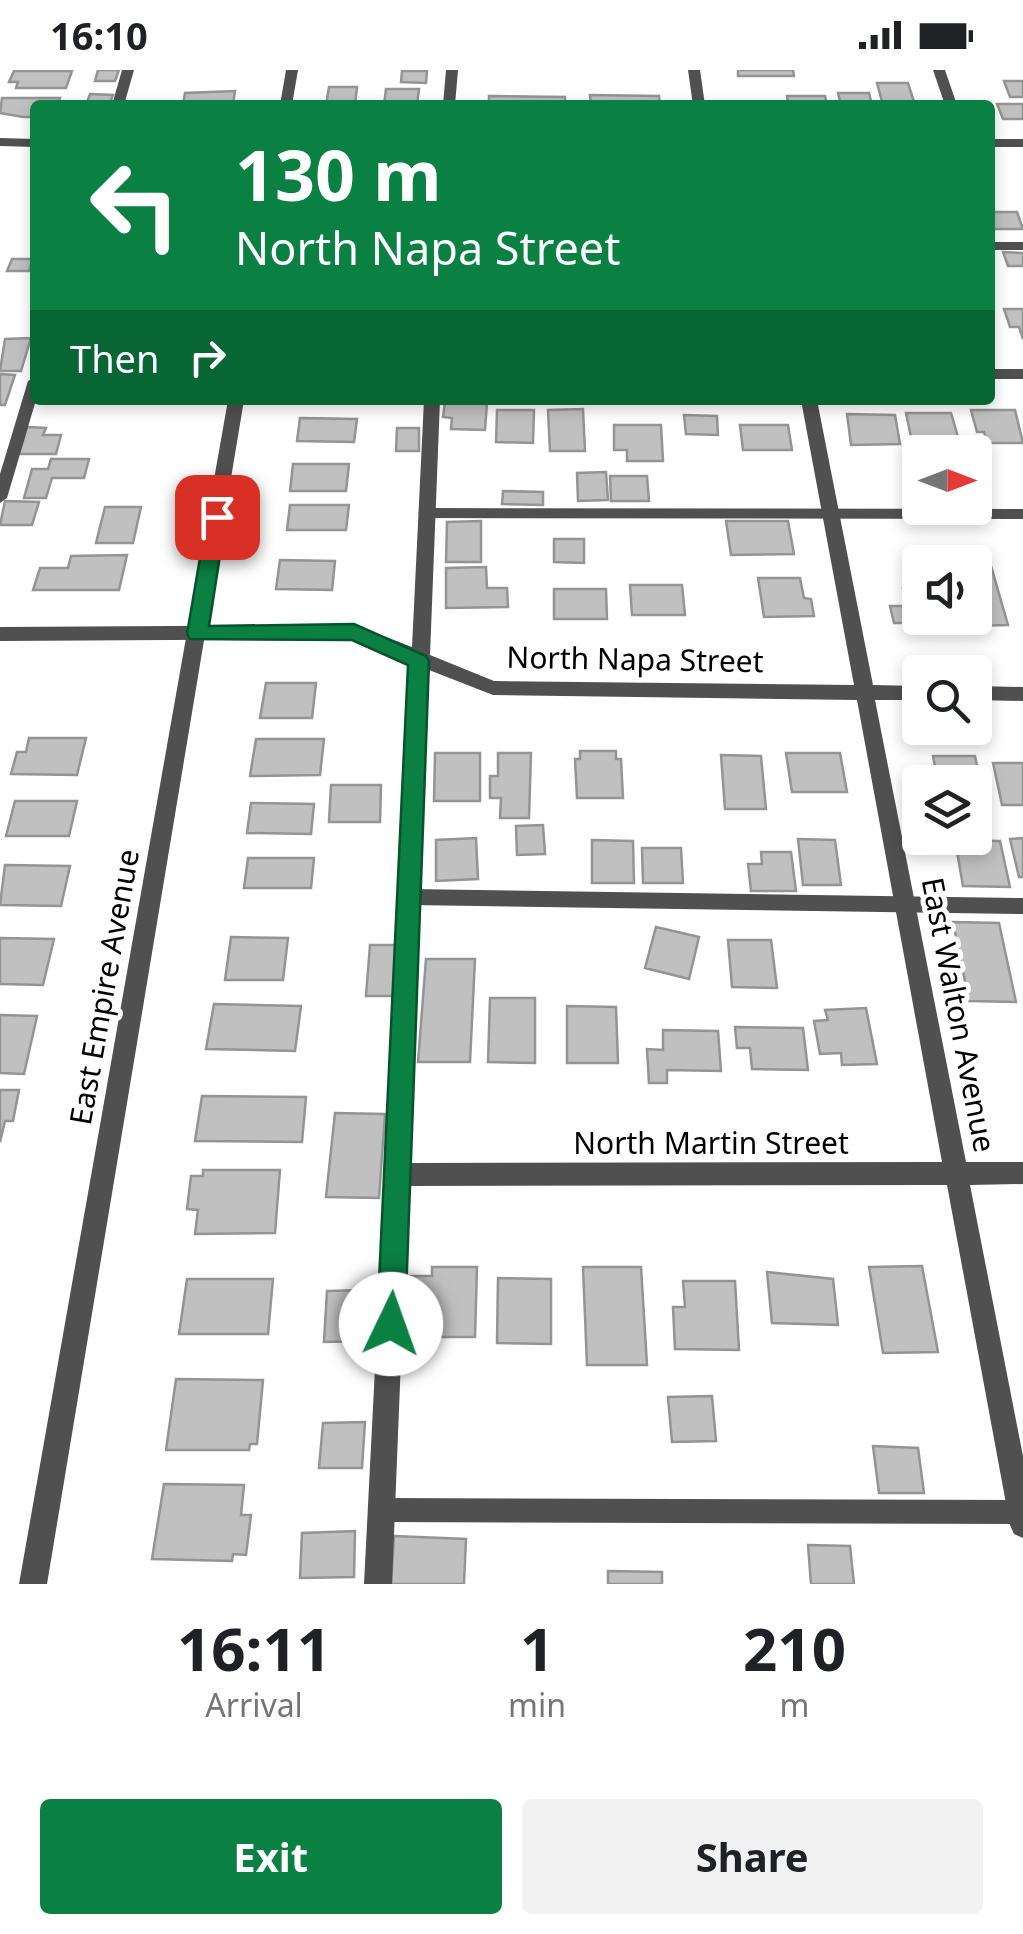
<!DOCTYPE html>
<html lang="en">
<head>
<meta charset="utf-8">
<style>
	:root { --surface:#fff; --page:#f2f2f2; --text:#202124; --muted:#757577; --accent:#0b8043 }
	body { margin:0; font-family:"Noto Sans",sans-serif; background:var(--page); color:var(--text); height:100vh; display:flex; flex-direction:column; font-size:38px; white-space:nowrap }
	* { box-sizing:border-box; margin:0 }
	p { font-size:32px; color:var(--muted) }
	.icon { flex:none; width:55px; height:55px; fill:none; stroke:currentColor; stroke-width:2; stroke-linecap:round; stroke-linejoin:round }
	.map { position:relative; height:1514px; overflow:hidden }
	.panel { display:flex; flex-direction:column; background:var(--surface); flex:1 }
	.panel>* { flex:none }
	.top-card { position:absolute; left:30px; top:30px; width:965px; height:305px; border-radius:10px; box-shadow:0 5px 15px #0003; background:#0b8043; color:#fff; overflow:hidden }
	.needle { width:65px; rotate:90deg }
	.tools { position:absolute; left:902px; top:365px; display:grid; gap:20px }
	.tools a { display:grid; place-items:center; width:90px; height:90px; border-radius:10px; background:var(--surface); box-shadow:0 5px 15px #0003; font-size:50px }
	.pin { position:absolute; display:grid; place-items:center; width:85px; height:85px; color:#fff; margin:-42px; border-radius:20px; box-shadow:0 5px 15px #0006 }
	.me { position:absolute; width:110px; margin:-55px; rotate:3deg; stroke-linejoin:round; filter:drop-shadow(0 0 8px #0008) }
	.turn { display:flex; align-items:center; gap:35px; height:210px; padding:0 40px; font-size:45px }
	.turn .icon { width:130px; height:130px; stroke-width:2.5 }
	.turn b { display:block; font-size:70px; line-height:85px }
	.then { display:flex; align-items:center; height:95px; padding:0 40px; background:#0003; gap:20px; font-size:38px }
	.eta { display:flex; justify-content:space-evenly; align-items:center; height:170px; text-align:center }
	.eta b { font-size:60px; font-weight:700; line-height:70px }
	.primary-button { display:flex; gap:20px; margin-top:auto; padding:20px 40px }
	.primary-button a { flex:1; height:115px; border-radius:10px; background:var(--accent); color:#fff; font-size:40px; font-weight:700; line-height:115px; text-align:center }
	.primary-button a+a { background:var(--page); color:var(--text) }
	.status { display:flex; justify-content:space-between; align-items:center; height:70px; padding:0 50px; background:var(--surface); direction:ltr }
	.status svg { height:28px; fill:currentColor }
	.map>svg:first-child { display:block }
	.building { fill:#c0c0c0; stroke:#949494; stroke-width:2.5 }
	.lines { fill:none; stroke-linecap:round; stroke-linejoin:round }
	.service { fill:#505050; fill-rule:evenodd }
	.minor { fill:#505050; fill-rule:evenodd }
	.tertiary { fill:#505050; fill-rule:evenodd }
	.route { fill:#0b8043; stroke:#07532c; stroke-width:2.5 }
	.labels { text-anchor:middle; stroke-width:10; stroke-linejoin:round; paint-order:stroke }
	.street-label { font-size:30px; fill:#000; stroke:#fff }
</style>
</head>
<body>
<div class="status"><b>16:10</b><svg viewBox="0 0 49 12"><path d="M0 12V9h3v3zM5 12V6h3v6zM10 12V3h3v9zM15 12V0h3v12zM26 1h20v11H26zM47 4h2v5h-2z"/></svg></div>
<div class="map">
<svg width="1023" height="1514" viewBox="0 0 1023 1514">
	<rect width="100%" height="100%" fill="#fff"/>
	<path class="building" d="M98,0H119L115,11H95Z
		M738,0H793L794,6H738Z
		M14,1H72L66,18H16L18,12H9Z
		M402,1H427L426,13L401,12Z
		M1004,11H1023V27H1010Z
		M877,13H908L915,35H883Z
		M329,17H357L355,35H326Z
		M386,19H419L417,35H384Z
		M235,21L233,35H183L185,23Z
		M838,23H869L872,35H841Z
		M90,24L113,25L109,35H86Z
		M590,25L659,26L660,35H591Z
		M489,26L565,27V35H489Z
		M787,26H825L827,35H788Z
		M2,28H60L58,35H35V47H23L0,43Z
		M997,34H1023V49H1003Z
		M990,142H1017L1023,159H994Z
		M1003,182L1023,183V196H1008Z
		M12,189H33L29,201H7Z
		M1004,239H1023V269L1019,257H1010Z
		M31,268L21,301H0L5,269Z
		M0,304L15,305L5,335H0Z
		M445,332L487,333L485,360L451,359L452,348L443,347Z
		M583,339L585,381H550L548,340Z
		M497,340H534L533,373L496,372Z
		M971,340H1015L1023,373H987L984,362H977Z
		M906,343H951L958,367L912,372Z
		M847,344L895,345L900,374L851,375Z
		M684,345L717,346L718,365L686,364Z
		M300,348L357,349L354,372L297,371Z
		M614,355H661L663,391H627V380H614Z
		M740,355H788L792,380H743Z
		M27,357L46,358L43,365H61L56,384H19Z
		M397,358H419V381H396Z
		M51,389H89L84,408H52L46,428H24L32,399H48Z
		M293,394H349L346,421H290Z
		M606,402L608,430L578,431L577,403Z
		M610,406H647L649,431H611Z
		M503,421L543,422V435L502,434Z
		M5,431L39,432L32,455H0Z
		M290,435H349L346,460H287Z
		M105,437H141L133,473H96Z
		M481,451V492H446L447,452Z
		M726,451H788L794,484L731,485Z
		M554,469H584V493L554,492Z
		M127,485L119,520H33L40,498H68L71,486Z
		M280,490L335,491L332,520L276,519Z
		M977,496H991L1008,555L968,556L966,548H975Z
		M486,497L487,518H507L508,537L446,538V498Z
		M758,508H800L804,528L811,529L814,546L764,547Z
		M630,515H682L685,545H632Z
		M903,518H920V548H938L939,553H894L890,536H907Z
		M554,519H606L607,549H554Z
		M266,613H316L312,648H260Z
		M29,668H86L77,705L11,704L17,682H26Z
		M256,669H324L320,705L250,706Z
		M580,681H616V689H621L623,728H577L575,689H580Z
		M435,683H480V731H434Z
		M498,683H531L529,748H500L501,728H490V706H498Z
		M786,683H840L847,722H792Z
		M721,685L761,686L766,739H725Z
		M933,686H975L987,744L975,743V712H938Z
		M993,693H1023V735H1002Z
		M331,715H381L380,752H329Z
		M15,731H77L69,766H6Z
		M251,733L314,734L311,764L247,763Z
		M543,755L545,784L517,785L516,756Z
		M476,768L478,809L436,811V770Z
		M1023,768V807H1019L1010,769Z
		M798,769L835,770L841,815H803Z
		M592,770L633,771L634,813H592Z
		M955,770L1000,771L1010,817L963,816Z
		M642,778H681L683,813H643Z
		M761,782H791L796,821H751L748,794H762Z
		M248,788H314L311,818H244Z
		M5,795L70,796L61,836L0,835Z
		M953,852L999,853L1016,932L969,931Z
		M656,857L699,867L689,909L645,898Z
		M231,867L288,868L283,910H225Z
		M0,868L54,869L43,915L0,914Z
		M728,870H771L777,918L732,917Z
		M370,875H396L393,926H366Z
		M426,889H475L470,992H418Z
		M490,928H535V993L488,992Z
		M214,934L301,936L295,981L206,979Z
		M567,936L616,937L618,993H567Z
		M866,938L877,994L842,995L841,983L820,984L814,951L828,950L825,940Z
		M0,945L37,946L24,1004L0,1003Z
		M735,957L803,958L808,1000L752,999L750,978H737Z
		M663,960L718,961L721,1001L667,1000V1013H649L647,979L663,980Z
		M0,1020H19L13,1051H5L0,1072Z
		M202,1026L306,1027L302,1072L195,1071Z
		M335,1043L385,1044L379,1128L326,1127Z
		M203,1100H280L275,1163L195,1164L198,1140L187,1139L191,1106H203Z
		M922,1196L938,1282L883,1283L869,1197Z
		M432,1197H477L475,1267H404L407,1206H432Z
		M583,1197H641L647,1295H587Z
		M767,1202L833,1209L838,1255L772,1253Z
		M498,1208L551,1209V1274L497,1273Z
		M187,1209H273L268,1264H179Z
		M683,1211H735L739,1280L675,1279L673,1237H685Z
		M366,1220L363,1271L324,1272L327,1221Z
		M176,1309L263,1310L257,1374H250L249,1380H166Z
		M712,1326L716,1371L672,1372L668,1327Z
		M365,1352L362,1398H319L323,1353Z
		M873,1376L918,1378L924,1423H879Z
		M164,1414L244,1415L241,1445H251L246,1485L233,1484L232,1491L152,1489Z
		M355,1461L354,1507L300,1508L302,1463Z
		M394,1466L466,1469L464,1514H391Z
		M808,1475L850,1476L854,1514H811Z
		M608,1501L662,1502V1514H608Z"/>
	<g class="lines">
		<path class="service" d="M122,0H134L124,35H112Z
			M990,172H1023V180H990Z
			M35,307L36,330L7,428L0,433V404L28,311Z
			M425,438L1023,439V449L425,448L418,443Z
			M411,819L1023,828V844L411,835L405,833L402,827L405,821Z
			M382,1428L1023,1430V1454L382,1452L374,1448L370,1440L374,1432Z"/>
		<path class="minor" d="M446,0H458L455,35H443Z
			M688,0H700L705,35H693Z
			M933,0H945L957,35H945Z
			M0,68L35,69V77L0,76Z
			M990,69H1023V77H990Z
			M990,299H1023V309H990Z
			M424,330H440L430,585L494,611L854,615L801,330H817L873,615L920,616V630H875L966,1092H1023V1114L970,1115L1023,1386V1468L1014,1464L1010,1455L947,1115L408,1116L392,1514H364L411,592L354,569L0,571V557L355,555L412,577ZM429,600L493,625L857,630L942,1092L409,1093Z
			M975,616L1023,617V631L975,630Z"/>
		<path class="tertiary" d="M286,0H298L292,35H280Z
			M228,330H244L47,1514H19Z"/>
	</g>
	<path class="route" d="M217,440L226,447L209,556L354,554L426,586L429,591L405,1254L401,1264L391,1268L381,1264L377,1254L408,595L352,570L190,569L187,564L207,447Z"/>
	<g class="labels">
		<g class="street-label">
			<text transform="translate(635 590) rotate(1)" y="10">North Napa Street</text>
			<text transform="translate(105 917) rotate(-80)" y="10">East Empire Avenue</text>
			<text transform="translate(958 945) rotate(79)" y="10">East Walton Avenue</text>
			<text x="711" y="1084">North Martin Street</text>
		</g>
	</g>
</svg>
<div class="tools">
<a><svg class="needle" viewBox="-14 -14 28 28"><path d="M0-13l5 13h-10z" fill="#e53935"/><path d="M0 13l5-13h-10z" fill="#757577"/></svg></a>
<a><svg class="icon" aria-label="sound" viewBox="0 0 24 24"><path d="M4 9h4l5-4v14l-5-4H4zM17 9q2 3 0 6"/></svg></a>
<a><svg class="icon" aria-label="search" viewBox="0 0 24 24"><circle cx="10" cy="10" r="6"/><path d="M15 15l6 6"/></svg></a>
<a><svg class="icon" aria-label="layers" viewBox="0 0 24 24"><path d="M12 4l9 5-9 5-9-5zM3 14l9 5 9-5"/></svg></a>
</div>
<div class="pin" style="left:217px;top:447px;background:#d93025"><svg class="icon" aria-label="arrive" viewBox="0 0 24 24"><path d="M6 21V4h12l-3 4 3 4H6"/></svg></div>
<svg class="me" style="left:391px;top:1254px" viewBox="-20 -20 40 40"><circle r="19" fill="#fff"/><path d="M0-13L10 11 0 6-10 11z" fill="#0b8043"/></svg>
<div class="top-card">
<div class="turn"><svg class="icon" aria-label="left" viewBox="0 0 24 24"><path d="M17 20v-9H6M10 6l-5 5 5 5"/></svg><div><b>130 m</b>North Napa Street</div></div>
<div class="then">Then<svg class="icon" aria-label="right" viewBox="0 0 24 24"><path d="M7 20v-9h11M14 6l5 5-5 5"/></svg></div>
</div>
</div>
<section class="panel">
<div class="eta">
<div><b>16:11</b><p>Arrival</p></div>
<div><b>1</b><p>min</p></div>
<div><b>210</b><p>m</p></div>
</div>
<div class="primary-button"><a>Exit</a><a>Share</a></div>
</section>
</body>
</html>
